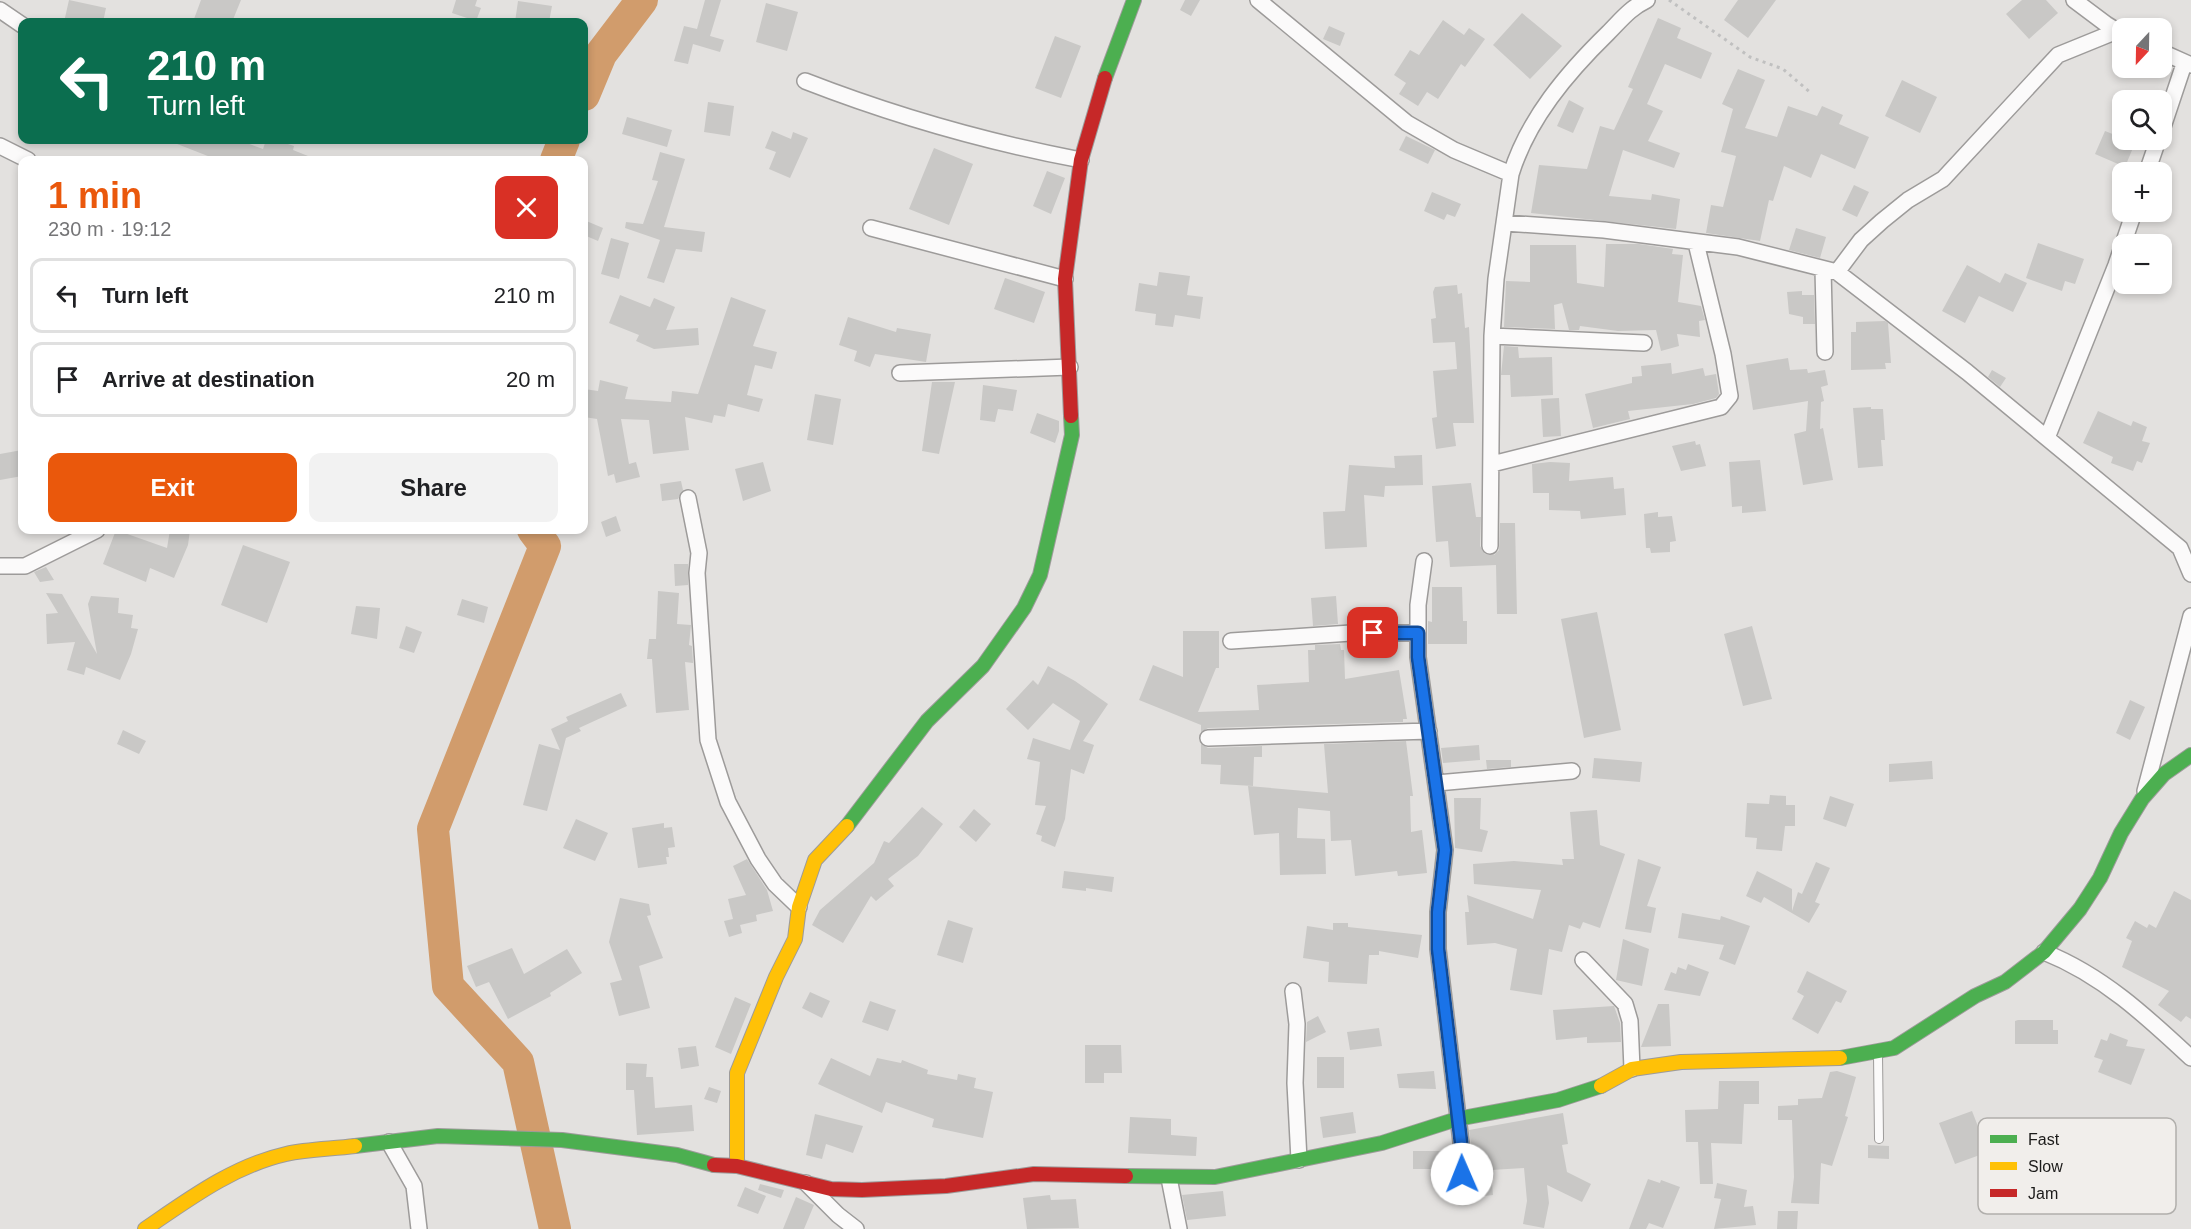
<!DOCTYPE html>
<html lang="en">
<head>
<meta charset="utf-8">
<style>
	:root { --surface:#fff; --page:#f2f2f2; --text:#202124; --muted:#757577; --line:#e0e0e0; --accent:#ea580c }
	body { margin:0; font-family:Arial,sans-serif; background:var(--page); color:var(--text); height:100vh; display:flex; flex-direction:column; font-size:22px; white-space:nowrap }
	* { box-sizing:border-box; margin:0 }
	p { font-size:20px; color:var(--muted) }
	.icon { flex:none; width:33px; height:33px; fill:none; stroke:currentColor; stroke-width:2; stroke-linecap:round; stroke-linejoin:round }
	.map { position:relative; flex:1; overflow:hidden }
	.panel { position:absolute; left:18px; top:156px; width:570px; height:378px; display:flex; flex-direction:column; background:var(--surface); border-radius:12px; box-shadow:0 3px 9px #0003 }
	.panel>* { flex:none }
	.hud { position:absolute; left:18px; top:18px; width:570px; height:126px; border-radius:12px; box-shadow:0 3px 9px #0003; background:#0b6e4f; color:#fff; overflow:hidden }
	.needle { width:39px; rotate:202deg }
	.fabs { position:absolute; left:2112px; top:18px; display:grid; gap:12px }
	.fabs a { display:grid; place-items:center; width:60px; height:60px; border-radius:12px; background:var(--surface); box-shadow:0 3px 9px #0003; font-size:30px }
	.pin { position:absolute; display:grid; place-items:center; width:51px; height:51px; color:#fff; margin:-26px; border-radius:12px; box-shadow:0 3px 9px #0006 }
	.me { position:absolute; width:66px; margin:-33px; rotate:359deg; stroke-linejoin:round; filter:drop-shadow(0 0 4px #0008) }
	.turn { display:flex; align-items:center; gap:21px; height:126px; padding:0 30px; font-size:27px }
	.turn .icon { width:78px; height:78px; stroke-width:2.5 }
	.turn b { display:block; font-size:42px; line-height:51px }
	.round { display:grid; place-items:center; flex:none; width:63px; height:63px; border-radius:12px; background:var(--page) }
	.summary { display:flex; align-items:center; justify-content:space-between; height:102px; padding:0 30px }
	h1 { font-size:36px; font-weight:700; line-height:45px; color:var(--accent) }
	.primary-button { display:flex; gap:12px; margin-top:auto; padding:12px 30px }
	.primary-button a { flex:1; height:69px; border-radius:12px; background:var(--accent); color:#fff; font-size:24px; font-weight:700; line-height:69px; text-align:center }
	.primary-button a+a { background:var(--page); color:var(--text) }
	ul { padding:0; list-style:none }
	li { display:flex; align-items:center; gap:18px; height:75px; margin:0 12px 9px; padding:0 18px; border:3px solid var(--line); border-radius:12px }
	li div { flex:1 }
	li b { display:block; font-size:22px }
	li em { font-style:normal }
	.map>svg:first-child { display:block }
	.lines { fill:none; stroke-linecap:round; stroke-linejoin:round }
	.river { stroke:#d19c6c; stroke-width:32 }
	.building { fill:#c9c8c6 }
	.lane-casing { stroke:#9d9b9a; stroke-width:10 }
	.street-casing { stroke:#9d9b9a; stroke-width:18 }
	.fast-casing { stroke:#9d9b9a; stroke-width:16 }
	.slow-casing { stroke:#9d9b9a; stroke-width:16 }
	.jam-casing { stroke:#9d9b9a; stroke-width:16 }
	.path { stroke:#c0c0c0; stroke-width:3; stroke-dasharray:3 4.5; stroke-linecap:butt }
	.lane { stroke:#fbfafa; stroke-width:8 }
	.street { stroke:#fbfafa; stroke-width:15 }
	.fast { stroke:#4caf50; stroke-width:14 }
	.slow { stroke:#ffc107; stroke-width:14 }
	.jam { stroke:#c62828; stroke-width:14 }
	.route-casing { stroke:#114b97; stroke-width:15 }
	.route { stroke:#1a73e8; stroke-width:10 }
	.key { fill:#f1eeeb; stroke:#b1afac; stroke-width:1.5 }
	.key-label { font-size:16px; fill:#1c1b1a }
</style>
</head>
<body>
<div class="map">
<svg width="2191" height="1229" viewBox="0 0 2191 1229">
	<rect width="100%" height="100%" fill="#e3e1df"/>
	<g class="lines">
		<path class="river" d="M584,95L601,54L642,0
			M556,160L564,140
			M533,530L545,546L433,829L448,986L518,1062L555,1229"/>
	</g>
	<path class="building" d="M69,0L106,8L103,22H64Z
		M201,0H241L232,22H202L194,19Z
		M456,0H477L475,6L481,8L476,21L452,13Z
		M705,0H721L710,36L724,40L720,52L693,44L688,64L674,61L684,26L697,29Z
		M1185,0H1200L1191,16L1180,10Z
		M1738,0H1776L1748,38L1724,20Z
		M2022,0H2046L2058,13L2029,39L2006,14Z
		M518,1L552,6L549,22H515Z
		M766,3L798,12L787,51L756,42Z
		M1522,13L1562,46L1530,79L1493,45Z
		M1658,18L1681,28L1677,38L1712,53L1701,79L1665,64L1647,104L1663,111L1648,141L1680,153L1674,168L1623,150L1609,196L1651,200L1652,194L1680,199L1676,229L1531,213L1539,165L1587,169L1600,126L1614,130L1633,89L1628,87Z
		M1443,20L1464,35L1469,28L1485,39L1465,67L1461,64L1438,99L1427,92L1418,106L1399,94L1406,83L1394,75L1410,50L1419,55Z
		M1329,26L1345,33L1340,46L1323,39Z
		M1055,36L1081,46L1061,98L1035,88Z
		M1738,69L1765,80L1745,128L1777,137L1788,106L1817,116L1822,106L1843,115L1839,124L1869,137L1855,169L1821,154L1811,178L1784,166L1773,201L1769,200L1760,241L1706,233L1711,205L1723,207L1736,156L1721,152L1733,109L1722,104Z
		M1902,80L1937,97L1920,133L1885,116Z
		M1569,100L1584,108L1573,133L1557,126Z
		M708,102L734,106L730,136L704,132Z
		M627,117L672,130L667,147L622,134Z
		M772,131L791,139L793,132L808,138L790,178L769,169L776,152L765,148Z
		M2105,131L2135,143L2125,167L2095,154Z
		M1406,136L1435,150L1428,164L1399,150Z
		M167,140H239L263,149L266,140H276L294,146L293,150L318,160H218Z
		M934,148L973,164L949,225L909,209Z
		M660,152L685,159L664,227L705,232L702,252L676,249L664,283L647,278L660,240L625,228L626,222L643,224L658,181L652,180Z
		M1047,171L1065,178L1051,214L1033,206Z
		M1854,185L1869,192L1857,217L1842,210Z
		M1432,192L1461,204L1455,217L1447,214L1444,220L1424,211Z
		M584,220L603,228L598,241L584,235Z
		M1796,228L1826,237L1820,258L1789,250Z
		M611,238L629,243L619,279L601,274Z
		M2038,243L2084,259L2075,284L2065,281L2062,291L2026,278Z
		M1606,244H1639L1673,249L1672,254L1683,255L1678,302L1701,306L1705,320L1699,321L1700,337L1677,334L1679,346L1661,351L1656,330L1618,331L1580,326L1579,330H1569L1562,303L1554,305L1555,329L1504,327L1506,281L1530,282V245H1576L1577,283L1604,287Z
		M1967,265L2000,283L2005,273L2027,283L2013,312L1979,296L1965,323L1942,311Z
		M1159,272L1190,276L1187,295L1203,297L1200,319L1175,315L1173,327L1155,325L1156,314L1135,311L1139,283L1157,286Z
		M1005,278L1045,292L1034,323L994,309Z
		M1457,285L1458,294L1462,293L1465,328L1469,327L1474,423H1453L1456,446L1436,449L1432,418L1437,417L1433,371L1457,369L1455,342L1433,343L1431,319L1436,318L1433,292L1435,287Z
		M1802,291V295H1814L1815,324H1803V317L1789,314L1787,292Z
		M620,295L650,307L654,298L675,307L666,330L698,328L699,345L654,349L636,341L639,335L609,323Z
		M731,297L766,310L753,346L777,352L772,369L755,365L747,395L763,399L759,412L728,404L725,417L714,415L712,423L685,417L689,450L653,454L649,420L621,419L629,464L636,462L640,477L616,483L614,474L608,476L597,419L584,417V389L598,391L600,380L628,387L625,399L671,402L672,391L698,394Z
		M848,317L896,332L897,328L931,334L926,362L875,354L870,367L854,361L857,351L839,345Z
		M1885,321L1888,323L1891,363H1885L1886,369L1851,370V332H1856V322Z
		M1504,346L1518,347L1519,358L1552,357L1553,395L1511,397L1510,375H1501Z
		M1788,358L1790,370L1807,369L1808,373L1825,370L1828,385L1821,387L1824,401L1821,402L1820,429L1823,428L1833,480L1803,485L1794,434L1806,431L1808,401L1753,410L1746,365Z
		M1671,363L1672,374L1703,368L1705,376L1716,374L1719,394L1716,398L1693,404L1628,411L1630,419L1593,428L1585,394L1632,383V377L1642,376L1641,366Z
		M1992,370L2006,378L2000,387L1988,377Z
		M932,382H955L939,454L922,451Z
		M983,385L1017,390L1013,411L998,409L995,422L980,420Z
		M815,394L841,399L833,445L807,440Z
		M1559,398L1561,436L1543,437L1541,399Z
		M1871,407V409H1883L1885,440H1881L1883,466L1858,468L1853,408Z
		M2098,411L2131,426L2133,421L2147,427L2142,441L2150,443L2142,463L2137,461L2133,471L2111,463L2113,457L2083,443Z
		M1037,413L1059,421V431L1055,443L1030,433Z
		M1695,441L1696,445L1700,444L1706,466L1681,471L1672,446Z
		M22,450V476L0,480V454Z
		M1422,455L1423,485L1385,486L1384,497L1364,495L1367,547L1325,549L1323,512L1345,511L1349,465L1395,468L1394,456Z
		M1760,460L1766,511L1742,513V506L1732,507L1729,462Z
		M763,462L771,491L743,501L735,469Z
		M1550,462L1570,463L1569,481L1613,477L1614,489L1624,488L1626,515L1581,519L1580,511L1549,510V493H1533L1532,464Z
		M681,481L683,490L678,499L662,501L660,484Z
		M1471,483L1476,517H1481L1480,546L1485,554L1494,555L1499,550L1500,523H1515L1517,614H1497L1496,565L1450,567L1448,541L1436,542L1432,486Z
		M1658,512V517L1672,516L1676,541L1670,542V552L1651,553L1650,548H1646L1644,514Z
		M616,516L621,531L606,537L601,522Z
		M116,530L167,548L170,530H190L188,545L174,578L150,568L146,582L103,564Z
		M243,545L290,562L267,623L221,605Z
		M674,564H688V585L675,586Z
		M46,567L54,580L40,582L34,572Z
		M1432,587H1462L1463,621H1467V644H1428V621L1432,622Z
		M658,591L679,593L677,624L691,625L689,645L692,646L693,663L685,662L689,710L656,713L652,659H647L649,639H656Z
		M46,593L62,594L97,654L88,604L91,596L119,598L118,613L133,615L131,628L138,629L131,654L120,680L86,667L84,675L67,670L75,642L47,644L46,614L58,613Z
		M1336,596L1338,624L1313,626L1311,598Z
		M462,599L488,607L484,623L457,615Z
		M356,606L380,608L377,639L351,634Z
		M1597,612L1621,730L1584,738L1561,619Z
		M406,626L422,632L414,653L399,648Z
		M1752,626L1772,699L1743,706L1724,634Z
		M1183,631H1219V668H1216L1198,712L1259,710L1257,685L1309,682L1308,650H1315V645L1340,644L1341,650H1344L1345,679L1399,670L1407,719H1403V722L1208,728L1201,732V725L1139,700L1153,665L1183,677Z
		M1048,666L1075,681L1108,704L1083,741L1094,745L1084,774L1071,769L1065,819L1055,847L1041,841L1042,836L1036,834L1046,806L1035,805L1040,762L1027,759L1033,738L1070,750L1080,721L1053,703L1028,730L1006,709L1033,680L1038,685Z
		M621,693L627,706L579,728L581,731L566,738L547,811L523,805L539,744L560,750L551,729L568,721L566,717Z
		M2130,700L2145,707L2130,740L2116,733Z
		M123,730L146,741L139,754L117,744Z
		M1406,741L1413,796H1410L1411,832L1422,830L1427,873L1398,876L1397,871L1355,876L1351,840L1331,841L1330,811L1298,808L1297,838L1325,839L1326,874L1280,875L1279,833L1254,835L1248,786L1328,793L1324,744Z
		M1201,744L1208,748L1262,746V757H1254L1253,786L1220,784L1221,765L1201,764Z
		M1479,745L1480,760L1443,763L1441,748Z
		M1594,758L1642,762L1640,782L1592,778Z
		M1486,760H1511V767L1487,769Z
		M1932,761L1933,779L1889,782V764Z
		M1770,795L1786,796V805H1795V826H1785L1782,851L1756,849L1757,838L1745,837L1747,803L1769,804Z
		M1830,796L1854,804L1846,827L1823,819Z
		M1454,798H1481L1480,829L1488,831L1482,852L1455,848Z
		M922,807L943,824L918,856L888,879L894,886L876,901L871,896L843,943L812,925L820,910L874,863L884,841L889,843Z
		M974,809L991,824L976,842L959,827Z
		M1597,810L1600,845L1625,854L1600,928L1583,922L1580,929L1569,925L1562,952L1549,949L1542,995L1510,990L1517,949L1495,943L1467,945L1465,912H1469L1467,895L1533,919L1541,890L1474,884L1473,864L1514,861L1563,865L1562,859H1574L1570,812Z
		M576,819L608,833L595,861L563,848Z
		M664,823V828L672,827L675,847L668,848L669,857H666L667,864L638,868L632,828Z
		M747,859L767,890L773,911L756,915L757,921L740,925L742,933L729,937L724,921L733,919L728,899L746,895L733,866Z
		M1638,859L1661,867L1647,906L1656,908L1651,933L1625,929Z
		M1816,862L1830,868L1815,902L1820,904L1809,923L1764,897L1761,903L1746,896L1757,871L1792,889V911L1798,892L1802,894Z
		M1064,871L1114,877L1112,892L1086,888V891L1062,888Z
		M2174,891L2191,900V1019L2186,1016L2181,1022L2158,1005L2169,991L2122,967L2132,941L2126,938L2135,921L2147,928L2149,924L2156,928Z
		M620,898L649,904L651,915L647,916L663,958L639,966L650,1008L619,1016L610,983L622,980L609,942Z
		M1682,913L1720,920L1721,916L1750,926L1735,965L1719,959L1724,945L1678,938Z
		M948,920L973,928L963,963L937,955Z
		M1333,923H1348V927L1422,935L1418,958L1379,951V955H1369L1367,984L1328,982L1329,962L1303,958L1307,926L1333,930Z
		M1623,939L1649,949L1642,986L1616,980Z
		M512,948L524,974L567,949L582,973L550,993L551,996L508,1019L489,982L476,987L467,966Z
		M1688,964L1709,972L1700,996L1664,990L1671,972L1676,974L1678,967L1686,970Z
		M1807,971L1847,991L1841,1003L1836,1001L1818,1034L1792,1019L1804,996L1797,992Z
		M810,992L830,1001L822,1018L802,1008Z
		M735,997L751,1004L731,1054L715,1047Z
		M870,1001L896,1010L888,1031L862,1022Z
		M1658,1004H1669L1671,1046L1641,1047Z
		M1614,1006L1620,1023L1621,1042L1587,1043V1037L1556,1040L1553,1010Z
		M1318,1016L1326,1032L1306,1042L1307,1022Z
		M2018,1020H2053V1030H2058V1044H2015V1021Z
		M1379,1028L1382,1046L1350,1050L1347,1032Z
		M2110,1033L2128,1040L2126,1046L2145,1049L2131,1085L2098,1072L2103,1060L2094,1057L2101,1039L2107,1041Z
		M1085,1045H1121L1122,1073H1104V1083H1085Z
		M696,1046L699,1066L681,1069L678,1048Z
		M1317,1057H1344V1088H1317Z
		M831,1058L870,1076L877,1058L901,1063L902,1060L928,1070L927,1074L957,1080L958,1074L976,1078L974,1088L993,1092L983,1138L932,1127L934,1119L886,1102L882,1113L818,1084Z
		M626,1063L647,1064L646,1077H653L655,1108L692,1105L694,1131L637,1135L634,1090H626Z
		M1434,1071L1436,1089L1399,1088L1397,1074Z
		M1837,1071L1856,1077L1845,1116L1848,1117L1832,1166L1821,1163L1819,1204L1791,1203L1794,1177L1792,1120H1778V1106L1798,1105V1099L1822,1098L1830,1072Z
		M1719,1081H1759V1104H1744L1742,1144L1711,1143L1713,1184H1700L1698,1142H1686L1685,1110L1718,1109Z
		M709,1087L721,1091L717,1103L704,1099Z
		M1972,1111L1988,1152L1955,1164L1939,1123Z
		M1353,1112L1356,1133L1323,1138L1320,1117Z
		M1563,1113L1568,1144L1562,1145L1567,1172L1591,1184L1582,1202L1547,1185L1549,1203L1544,1228L1523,1224L1527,1201L1524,1168L1491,1170L1493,1195L1465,1198L1463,1183L1470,1179L1473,1160L1469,1130Z
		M815,1114L863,1126L853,1153L826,1144L822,1159L806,1155Z
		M1130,1117L1171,1119V1135L1197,1137L1196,1156L1128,1153Z
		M1868,1145L1889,1146V1159L1868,1158Z
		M1413,1151H1452L1453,1169H1413Z
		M1648,1179L1660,1183L1661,1180L1680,1187L1663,1228L1649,1223L1646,1229H1629Z
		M1717,1183L1747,1190L1744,1207L1753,1206L1756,1225L1714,1229L1721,1199L1714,1198Z
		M760,1184L784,1190L781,1198L758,1190Z
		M745,1187L766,1196L758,1214L737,1206Z
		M1223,1191L1226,1216L1187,1220L1182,1195Z
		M1050,1195L1051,1200L1076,1199L1079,1228L1027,1229L1023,1198Z
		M796,1197L814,1205L804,1229H783Z
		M1778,1211H1798L1797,1229H1777Z"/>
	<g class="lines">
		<defs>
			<path id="lane" d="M1878,1054L1879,1139"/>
			<path id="street" d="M1258,0L1407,123L1454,150L1511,174L1496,279L1492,336L1490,546
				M2074,0L2106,24L2122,34
				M0,10L22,25
				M2162,52L2191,65
				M805,81C895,116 986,142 1081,160
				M2162,130L2184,64
				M0,146L28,160
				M2147,172L2158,140
				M1511,174C1528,119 1567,73 1608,33C1621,20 1630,8 1647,0
				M1505,223L1604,230L1738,247L1837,272L1861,240L1882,221L1908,200L1943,179L2058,55L2117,31
				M871,228L1065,279
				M1823,269L1825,352
				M1837,272L1967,372L2180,548L2191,574
				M1492,336L1644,343
				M900,373L1070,367
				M2047,438L2116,265L2134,212
				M1492,464L1721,407L1730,396L1723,354L1696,243
				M688,498L699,553L697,573L708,740L728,802L758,859L775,884L799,907
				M1424,561L1418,605V657L1445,850L1438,912V949L1463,1159L1462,1174
				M0,566H25L97,530
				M1231,641L1351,633H1418
				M1208,738L1429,731
				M1437,783L1572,771
				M2145,791L2191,616
				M2044,952C2102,975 2146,1016 2191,1058
				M1583,960L1625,1004L1630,1021L1632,1069
				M1293,991L1297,1024L1295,1083L1299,1160
				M389,1142L414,1186L419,1229
				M1169,1178L1179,1229
				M806,1183L838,1215L856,1229"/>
			<path id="fast" d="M1105,78L1134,0
				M847,826L927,721L983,666L1024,608L1040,575L1072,435L1071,416
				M1840,1058L1894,1048L1975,996L2005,982L2044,952L2080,909L2100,878L2121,833L2142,799L2164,774L2191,755
				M355,1146L438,1136L562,1140L677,1155L714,1165
				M1126,1176L1215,1177L1382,1143L1457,1119L1558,1100L1601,1086"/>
			<path id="slow" d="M1601,1086L1632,1069L1681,1062L1840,1058
				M737,1166V1073L776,977L795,939L799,907L815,860L847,826
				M145,1229C189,1199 233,1166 286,1154C308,1149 332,1149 355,1146"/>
			<path id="jam" d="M1071,416L1065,279L1081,160L1105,78
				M714,1165L737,1166L831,1189L862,1190L946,1186L1034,1174L1126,1176"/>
		</defs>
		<use href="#lane" class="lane-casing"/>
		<use href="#street" class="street-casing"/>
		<use href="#fast" class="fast-casing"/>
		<use href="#slow" class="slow-casing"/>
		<use href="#jam" class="jam-casing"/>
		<path class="path" d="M1669,0L1750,57L1783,69L1811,93"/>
		<use href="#lane" class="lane"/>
		<use href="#street" class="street"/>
		<use href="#fast" class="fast"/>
		<use href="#slow" class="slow"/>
		<use href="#jam" class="jam"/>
	</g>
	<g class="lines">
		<defs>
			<path id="route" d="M1373,633H1418V657L1445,850L1438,912V949L1463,1159L1462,1174"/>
		</defs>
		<use href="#route" class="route-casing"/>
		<use href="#route" class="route"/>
	</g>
	<rect x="1978" y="1118" width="198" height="96" rx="9" class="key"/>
	<rect x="1990" y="1135" width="27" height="8" fill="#4caf50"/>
	<rect x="1990" y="1162" width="27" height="8" fill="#ffc107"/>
	<rect x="1990" y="1189" width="27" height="8" fill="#c62828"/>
	<g class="key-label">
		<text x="2028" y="1145">Fast</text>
		<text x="2028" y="1172">Slow</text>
		<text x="2028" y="1199">Jam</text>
	</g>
</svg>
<div class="fabs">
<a><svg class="needle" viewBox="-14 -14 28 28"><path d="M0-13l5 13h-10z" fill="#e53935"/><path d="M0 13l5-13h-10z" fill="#757577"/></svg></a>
<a><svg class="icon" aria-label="search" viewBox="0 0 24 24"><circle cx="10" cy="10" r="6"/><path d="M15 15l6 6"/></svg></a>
<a>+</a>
<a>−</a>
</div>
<div class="pin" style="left:1373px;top:633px;background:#d93025"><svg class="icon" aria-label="arrive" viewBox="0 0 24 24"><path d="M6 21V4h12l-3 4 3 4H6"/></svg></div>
<svg class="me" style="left:1462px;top:1174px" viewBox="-20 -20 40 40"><circle r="19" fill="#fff"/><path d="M0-13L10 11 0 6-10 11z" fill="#1a73e8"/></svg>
<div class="hud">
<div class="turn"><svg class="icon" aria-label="left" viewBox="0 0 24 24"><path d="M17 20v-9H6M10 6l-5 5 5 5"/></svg><div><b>210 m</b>Turn left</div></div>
</div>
<section class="panel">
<div class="summary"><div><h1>1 min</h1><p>230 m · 19:12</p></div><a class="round" style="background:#d93025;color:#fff"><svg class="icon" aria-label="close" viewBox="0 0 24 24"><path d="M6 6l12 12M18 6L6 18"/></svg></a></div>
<ul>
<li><svg class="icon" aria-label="left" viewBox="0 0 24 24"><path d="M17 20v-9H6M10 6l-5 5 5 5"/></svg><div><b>Turn left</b></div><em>210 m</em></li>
<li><svg class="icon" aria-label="arrive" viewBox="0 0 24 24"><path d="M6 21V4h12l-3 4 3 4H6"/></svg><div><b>Arrive at destination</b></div><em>20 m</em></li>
</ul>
<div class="primary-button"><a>Exit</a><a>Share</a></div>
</section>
</div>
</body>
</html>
